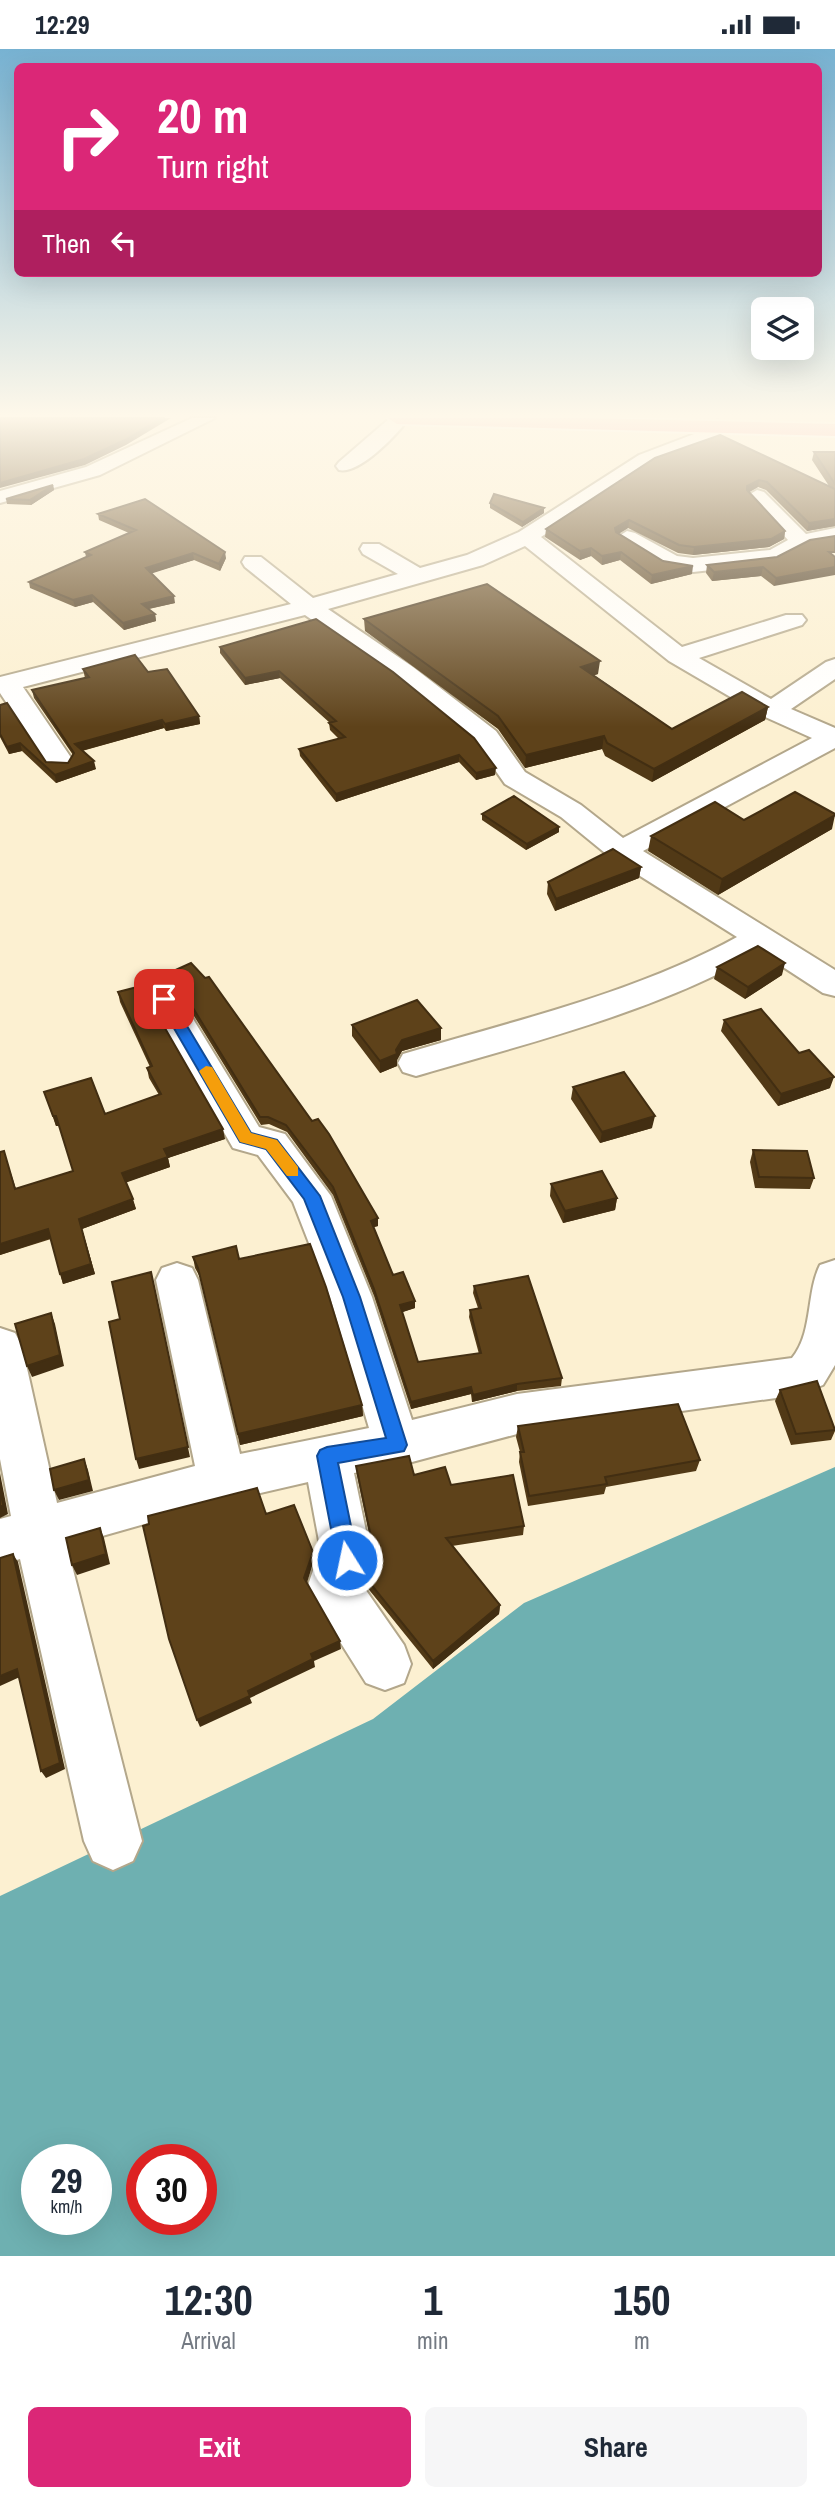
<!DOCTYPE html>
<html lang="en">
<head>
<meta charset="utf-8">
<style>
	:root { --surface:#fff; --page:#f6f6f7; --text:#1f2937; --muted:#747a83; --accent:#db2777 }
	body { margin:0; font-family:"Archivo Narrow",sans-serif; background:var(--page); color:var(--text); height:100vh; display:flex; flex-direction:column; font-size:26px; white-space:nowrap }
	* { box-sizing:border-box; margin:0 }
	p { font-size:23px; color:var(--muted) }
	.icon { flex:none; width:38px; height:38px; fill:none; stroke:currentColor; stroke-width:2; stroke-linecap:round; stroke-linejoin:round }
	.map { position:relative; height:2207px; overflow:hidden }
	.side { display:flex; flex-direction:column; background:var(--surface); flex:1 }
	.side>* { flex:none }
	.hud { position:absolute; left:14px; top:14px; width:808px; height:214px; border-radius:10px; box-shadow:0 7px 28px #0002; background:#db2777; color:#fff; overflow:hidden }
	.controls { position:absolute; left:751px; top:248px; display:grid; gap:14px }
	.controls a { display:grid; place-items:center; width:63px; height:63px; border-radius:10px; background:var(--surface); box-shadow:0 7px 28px #0002; font-size:35px }
	.speed { position:absolute; left:21px; top:2095px; display:flex; gap:14px; font-size:35px; font-weight:700; text-align:center }
	.speed>* { display:grid; place-content:center; width:91px; height:91px; border-radius:50%; background:var(--surface); box-shadow:0 7px 28px #0002; line-height:1 }
	.speed small { font-size:18px; font-weight:400 }
	.speed .limit { border:10px solid #d22; background:#fff; color:#111 }
	.pin { position:absolute; display:grid; place-items:center; width:60px; height:60px; color:#fff; margin:-30px; border-radius:14px; box-shadow:0 4px 10px #0006 }
	.me { position:absolute; width:77px; margin:-38px; rotate:350deg; stroke-linejoin:round; filter:drop-shadow(0 0 5px #0008) }
	.turn { display:flex; align-items:center; gap:24px; height:147px; padding:0 28px; font-size:32px }
	.turn .icon { width:91px; height:91px; stroke-width:2.5 }
	.turn b { display:block; font-size:49px; line-height:60px }
	.then { display:flex; align-items:center; height:66px; padding:0 28px; background:#0003; gap:14px; font-size:26px }
	.eta { display:flex; justify-content:space-evenly; align-items:center; height:119px; text-align:center }
	.eta b { font-size:42px; font-weight:700; line-height:49px }
	.action { display:flex; gap:14px; margin-top:auto; padding:14px 28px }
	.action a { flex:1; height:80px; border-radius:10px; background:var(--accent); color:#fff; font-size:28px; font-weight:700; line-height:80px; text-align:center }
	.action a+a { background:var(--page); color:var(--text) }
	.status { display:flex; justify-content:space-between; align-items:center; height:49px; padding:0 35px; background:var(--surface); direction:ltr }
	.status svg { height:19px; fill:currentColor }
	.map>svg:first-child { display:block }
	.water { fill:#6eb0b1; fill-rule:evenodd }
	.lines { fill:none; stroke-linecap:round; stroke-linejoin:round }
	.minor-casing { stroke:#b3a78b; stroke-width:4 }
	.highway-casing { stroke:#fff; stroke-width:4 }
	.minor { fill:#fff; fill-rule:evenodd }
	.highway { fill:#f88d9c; fill-rule:evenodd }
	.wall { fill:#513916 }
	.shaded-wall { fill:#422e12 }
	.building { fill:#5e421a; stroke:#422e12; stroke-width:2 }
	.route { fill:#1a73e8; stroke:#114b97; stroke-width:2 }
	.slow { fill:#f59e0b }
</style>
</head>
<body>
<div class="status"><b>12:29</b><svg viewBox="0 0 49 12"><path d="M0 12V9h3v3zM5 12V6h3v6zM10 12V3h3v9zM15 12V0h3v12zM26 1h20v11H26zM47 4h2v5h-2z"/></svg></div>
<div class="map">
<svg width="835" height="2207" viewBox="0 0 835 2207">
	<rect width="100%" height="100%" fill="#fcf0d1"/>
	<path class="water" d="M835,1418V2207H0V1847L373,1670L524,1554ZM37,2110H96V2170H37ZM142,2110H201V2170H142Z"/>
	<g class="lines">
		<defs>
			<path id="minor" d="M192,369H215L100,426L0,454V442L86,418Z
				M390,369H409C398,385 359,426 339,421L336,417L339,413Z
				M718,371L727,377L716,390L653,414L541,488L682,598L786,566H802L806,571L802,576L699,609L771,650L826,613L835,610V630L791,660L835,679V699L643,802L835,921V947L823,944L760,903C655,963 532,993 416,1027L403,1023L398,1014L403,1005C516,971 633,945 737,888L610,808L561,768L505,735L476,694L395,628L305,566L23,638L74,713L70,719H50L0,644V628L291,555L245,518L242,513L245,508H261L313,549L398,525L363,505L360,500L363,495H379L420,519L467,506L519,483L639,406L702,382ZM525,497L669,612L763,667L812,689L623,789L581,756L525,723L496,682L413,618L328,560L483,516Z
				M757,441L764,443L806,485L835,479V493L807,497L775,514L693,523L663,518L616,489L627,482L635,484L677,507L693,509L770,501L788,491L747,447Z
				M164,939L176,942L259,1078L285,1085L331,1147L372,1248L412,1371L517,1345L792,1309C813,1284 806,1244 820,1216L835,1211V1316L823,1336L797,1346L517,1385L397,1417L354,1424L372,1511L363,1537L404,1596L411,1615L404,1634L385,1641L366,1634L315,1553L308,1536L316,1513L322,1508L308,1433L222,1453L67,1497L142,1792L133,1812L113,1821L93,1812L84,1792L20,1510L0,1516V1470L11,1467L0,1410V1279L15,1284L22,1297L57,1454L195,1417L156,1231L162,1219L177,1214L192,1219L198,1231L240,1405L369,1379L330,1248L293,1153L258,1106L233,1099L147,950L152,942Z"/>
			<path id="highway" d="M388,369H586L835,375V387L397,375Z"/>
		</defs>
		<use href="#minor" class="minor-casing"/>
		<use href="#highway" class="highway-casing"/>
		<use href="#minor" class="minor"/>
		<use href="#highway" class="highway"/>
	</g>
	<path class="wall" d="M814,403H835V477L807,482L766,441L758,438L749,443L785,482L784,490L769,498L693,506L678,504L628,479L618,485L663,512L692,525L651,535L620,511L602,516L591,507L580,511L545,488L546,480L655,409L829,437L812,411Z
		M53,436L54,441L31,456L7,455L6,450Z
		M490,454L544,459V464L522,478L490,459Z
		M98,465L226,509L220,522L194,511L151,524L175,554L149,560L155,565L156,572L124,581L93,553L75,558L30,539L29,533L86,508L85,503L129,484L99,471Z
		M835,487L774,537L761,527L712,532L706,524L707,516L777,508Z
		M316,570L495,726L476,731L459,713L336,753L300,707L299,700L339,690L330,681L329,674H330L280,629L245,636L220,604V598Z
		M364,570L598,625L594,626L672,680L768,658L765,671L652,733L605,707L602,700L525,719L498,680L365,582Z
		M83,620L148,623L199,667L200,675L166,682L164,679L82,702L96,720L56,734L22,702L9,705L0,688V656L46,713L68,714L73,706L34,649L32,641L85,629Z
		M482,765L559,778V783L526,801L482,771Z
		M744,771L832,780L718,846L648,802L651,787Z
		M641,818L639,829L555,862L547,845L548,833Z
		M191,914L378,1169V1177L373,1178L393,1226L415,1252V1259L402,1263L418,1313L479,1305L469,1268L470,1261L478,1259L473,1244L474,1237L562,1329L561,1337L517,1342L472,1353L471,1345L411,1360L374,1247L333,1146L287,1083L269,1075L261,1076L178,941L159,936L158,929Z
		M717,918L782,926L745,950L714,930Z
		M118,943L147,946L146,947L225,1090L168,1109L170,1118L126,1133L136,1160L82,1180L95,1225L63,1235L51,1190L0,1206V1103L7,1112L16,1140L73,1122L59,1077H56L44,1043L105,1065L159,1046L149,1029L147,1019L150,1018L120,953Z
		M724,971L830,1039L778,1057L721,982Z
		M352,976L441,991L402,1002L397,1011V1017L380,1024L352,987Z
		M573,1038L652,1079L600,1094L571,1050Z
		M753,1101L814,1129L810,1140L755,1139L750,1113Z
		M551,1135L617,1149L615,1161L563,1174L550,1147Z
		M193,1208L239,1210L362,1356L363,1367L240,1396L201,1230L195,1219Z
		M780,1341L835,1379V1382L831,1391L791,1396L775,1352Z
		M518,1377L700,1411L696,1422L606,1438L604,1445L528,1457L519,1413L520,1403L516,1388Z
		M356,1417L414,1426L451,1436L524,1477L523,1486L452,1497L500,1556L499,1565L433,1620L366,1537L365,1528L373,1504L357,1426Z"/>
	<path class="shaded-wall" d="M162,369H171L126,396L85,416L0,439V434Z
		M759,431L758,438L746,445L747,437Z
		M53,436L54,441L31,456L30,451Z
		M544,459V464L522,478L523,473Z
		M835,470V477L807,482L809,474Z
		M629,471L628,479L615,487V479Z
		M785,482L784,490L769,498L693,506L694,498Z
		M591,499V507L580,511V502Z
		M225,503L226,509L220,522L219,515Z
		M621,503L620,511L602,516V507Z
		M193,504L194,511L147,526L146,519Z
		M693,517L692,525L651,535L652,526Z
		M763,518L761,527L712,532L714,523Z
		M835,518V526L774,537L776,529Z
		M92,546L93,553L75,558L73,551Z
		M174,547L175,554L143,561L142,555Z
		M155,565L156,572L124,581L123,574Z
		M600,612L598,625L580,631L581,618Z
		M279,622L280,629L245,636V629Z
		M768,658L765,671L652,733L654,720Z
		M199,667L200,675L166,682L165,675Z
		M162,671L164,679L77,703L75,695Z
		M604,687L602,700L525,719L526,706Z
		M20,694L22,702L9,705L7,698Z
		M459,706V713L336,753V745Z
		M94,712L96,720L56,734L55,726Z
		M496,719L495,726L476,731V724Z
		M835,766L832,780L718,846L722,830Z
		M559,778V783L526,801L527,795Z
		M641,818L639,829L555,862L556,850Z
		M785,914L782,926L745,950L748,938Z
		M441,979V991L402,1002L397,1011V1017L380,1024V1012L396,1001L402,991Z
		M834,1028L830,1039L778,1057L781,1045Z
		M53,1067H56L59,1077H56Z
		M655,1067L652,1079L600,1094L602,1083Z
		M223,1080L225,1090L168,1109L170,1118L125,1134L122,1124L164,1100Z
		M617,1149L615,1161L563,1174L565,1162Z
		M133,1150L136,1160L82,1180L95,1225L63,1235L60,1225L79,1170Z
		M378,1169V1177L371,1179V1172Z
		M48,1180L51,1189L0,1206V1195Z
		M151,1223L190,1408L139,1420L136,1410Z
		M415,1252V1259L400,1264V1256Z
		M51,1264L55,1275L64,1317L32,1328L27,1317Z
		M517,1335V1342L472,1353L473,1346Z
		M471,1338V1345L411,1360V1353Z
		M362,1356L363,1367L240,1396L238,1385Z
		M84,1410L88,1421L93,1442L59,1451L54,1441Z
		M0,1424L8,1465L0,1469Z
		M100,1479L104,1489L110,1515L77,1526L72,1516Z
		M313,1503L314,1511L306,1537L304,1529Z
		M13,1505L18,1513L65,1720L46,1729L41,1722Z
		M500,1556L499,1565L433,1620V1612Z
		M340,1592L341,1600L314,1612L315,1618L250,1649L252,1654L200,1678L197,1671L311,1605Z
		M17,1620L22,1627L0,1637V1627Z"/>
	<path class="building" d="M0,369H162L125,391L84,410L0,434Z
		M720,386L835,440V470L809,474L767,433L759,431L747,437V441L785,482L771,490L694,498L679,496L629,471L615,479L616,483L663,512L693,517L652,526L621,503L602,507L591,499L580,502L546,480L655,409Z
		M814,403H835V435Z
		M53,436L30,451L6,450Z
		M494,445L544,459L523,473L490,454Z
		M145,450L225,503L219,515L193,504L146,519L174,547L142,555L155,565L123,574L92,546L73,551L29,533L91,506L85,503L136,481L98,465Z
		M835,487V503H829L835,508V518L776,529L763,518L714,523L707,516L777,508L810,491Z
		M487,535L600,612L581,618L672,680L742,643L768,658L654,720L607,694L604,687L526,706L498,667L364,570Z
		M316,570L393,623L474,689L496,719L476,724L459,706L336,745L299,700L345,688L329,674L336,672L279,622L245,629L220,598Z
		M135,606L148,623L167,620L199,667L165,675L162,671L75,695L94,712L55,726L20,694L7,698L0,685V656L7,654L46,713L68,714L74,704L32,641L89,628L83,620Z
		M795,743L835,765V766L722,830L651,787L715,753L744,771Z
		M514,747L559,778L527,795L482,765Z
		M613,800L641,818L556,850L548,833Z
		M758,897L785,914L748,938L717,918Z
		M191,914L205,929L209,928L312,1072L318,1070L329,1085L378,1169L371,1172L393,1226L403,1223L415,1252L400,1256L418,1313L481,1304L470,1261L481,1259L474,1237L528,1227L562,1329L517,1335L473,1346L471,1338L411,1353L374,1240L333,1138L286,1076L268,1068H260L177,933L158,929Z
		M145,936L143,941L223,1080L164,1100L168,1108L122,1124L133,1150L79,1170L91,1215L60,1225L48,1180L0,1195V1103L4,1102L15,1140L73,1122L56,1067H53L44,1043L91,1029L105,1065L161,1045L147,1019L152,1017L118,943Z
		M417,951L441,979L402,991L396,1001L397,1005L380,1012L352,976Z
		M761,960L799,1004L809,1001L834,1028L781,1045L724,971Z
		M624,1023L655,1067L602,1083L573,1038Z
		M753,1101L807,1102L814,1129L759,1128Z
		M602,1122L617,1149L565,1162L551,1135Z
		M310,1195L326,1238L362,1356L238,1385L198,1219L193,1208L236,1197L239,1210Z
		M151,1223L188,1398L136,1410L109,1273L120,1270L112,1233Z
		M51,1264L60,1306L27,1317L15,1275Z
		M817,1332L835,1381L796,1385L780,1341Z
		M678,1355L700,1411L605,1428L607,1435L529,1447L520,1403H524L518,1377Z
		M409,1407L414,1426L445,1418L451,1436L513,1426L524,1477L446,1489L500,1556L433,1612L365,1528L374,1502L356,1417Z
		M84,1410L89,1431L54,1441L50,1420Z
		M0,1439L3,1456L0,1458Z
		M257,1439L266,1465L294,1456L313,1503L304,1529L340,1592L311,1605L313,1610L248,1642L250,1647L197,1671L169,1590L143,1477L149,1475L148,1467Z
		M100,1479L106,1505L72,1516L66,1489Z
		M13,1505L60,1714L41,1722L17,1620L0,1627V1509Z"/>
	<linearGradient id="sky" x2="0" y2="1"><stop stop-color="#77b2d2"/><stop offset="0.54" stop-color="#fef8ea"/><stop offset="1" stop-color="#fef8ea" stop-opacity="0"/></linearGradient>
	<rect width="835" height="678" fill="url(#sky)"/>
	<path class="route" d="M164,945L169,947L251,1084L277,1091L320,1147L360,1248L407,1396L404,1402L338,1414L358,1511L355,1518L347,1521L340,1518L337,1511L317,1407L320,1401L327,1398L386,1389L343,1248L304,1150L266,1100L240,1093L157,950Z"/>
	<path class="slow" d="M206,1017L212,1018L251,1084L277,1091L298,1118V1127H287L266,1100L240,1093L199,1022Z"/>
</svg>
<div class="controls">
<a><svg class="icon" aria-label="layers" viewBox="0 0 24 24"><path d="M12 4l9 5-9 5-9-5zM3 14l9 5 9-5"/></svg></a>
</div>
<div class="speed"><div>29<small>km/h</small></div><div class="limit">30</div></div>
<div class="pin" style="left:164px;top:950px;background:#d93025"><svg class="icon" aria-label="arrive" viewBox="0 0 24 24"><path d="M6 21V4h12l-3 4 3 4H6"/></svg></div>
<svg class="me" style="left:347px;top:1511px" viewBox="-20 -20 40 40"><circle r="17" fill="#1a73e8" stroke="#fff" stroke-width="3"/><path d="M0-11L8 9 0 5-8 9z" fill="#fff"/></svg>
<div class="hud">
<div class="turn"><svg class="icon" aria-label="right" viewBox="0 0 24 24"><path d="M7 20v-9h11M14 6l5 5-5 5"/></svg><div><b>20 m</b>Turn right</div></div>
<div class="then">Then<svg class="icon" aria-label="left" viewBox="0 0 24 24"><path d="M17 20v-9H6M10 6l-5 5 5 5"/></svg></div>
</div>
</div>
<section class="side">
<div class="eta">
<div><b>12:30</b><p>Arrival</p></div>
<div><b>1</b><p>min</p></div>
<div><b>150</b><p>m</p></div>
</div>
<div class="action"><a>Exit</a><a>Share</a></div>
</section>
</body>
</html>
